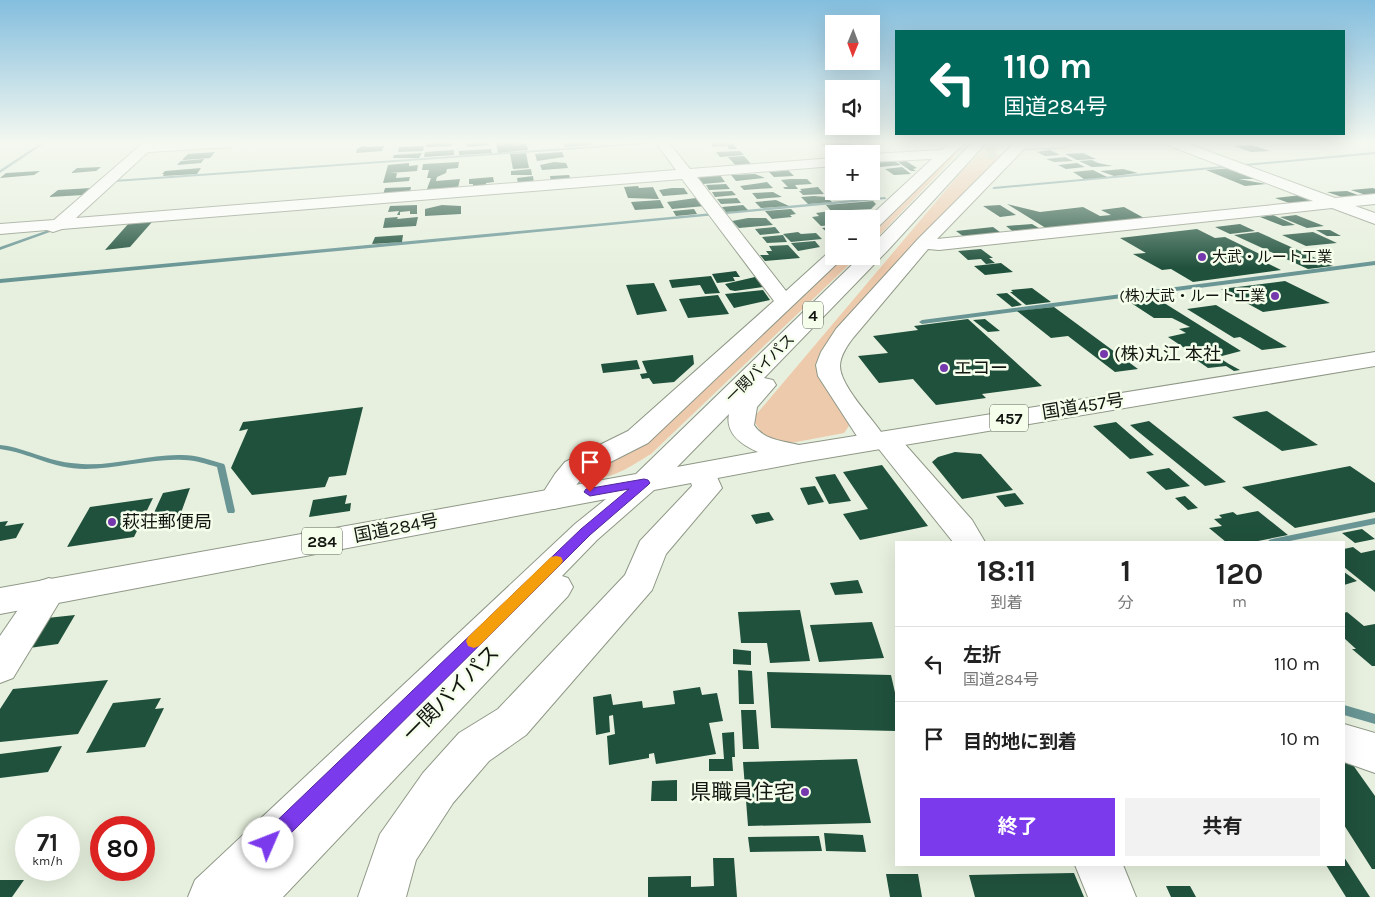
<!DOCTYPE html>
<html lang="ja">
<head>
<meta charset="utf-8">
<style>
	:root { --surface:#fff; --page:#f2f2f2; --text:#222; --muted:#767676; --line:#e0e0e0; --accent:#7c3aed }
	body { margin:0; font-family:Karla,"Noto Sans JP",sans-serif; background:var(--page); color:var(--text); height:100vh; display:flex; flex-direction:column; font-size:19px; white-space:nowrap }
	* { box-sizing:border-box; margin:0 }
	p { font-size:16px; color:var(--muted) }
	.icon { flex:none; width:28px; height:28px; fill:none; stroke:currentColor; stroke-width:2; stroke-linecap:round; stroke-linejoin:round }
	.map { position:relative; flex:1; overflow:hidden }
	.panel { position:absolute; left:895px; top:541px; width:450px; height:325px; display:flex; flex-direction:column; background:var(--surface); border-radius:0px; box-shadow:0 5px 20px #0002 }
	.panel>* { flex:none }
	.top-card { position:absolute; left:895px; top:30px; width:450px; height:105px; border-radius:0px; box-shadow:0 5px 20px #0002; background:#00695c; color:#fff; overflow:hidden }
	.needle { width:32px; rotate:181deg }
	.tools { position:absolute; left:825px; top:15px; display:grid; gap:10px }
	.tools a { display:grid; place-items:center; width:55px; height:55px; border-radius:0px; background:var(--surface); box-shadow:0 5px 20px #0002; font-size:25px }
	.speed { position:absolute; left:15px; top:816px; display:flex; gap:10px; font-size:25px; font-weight:700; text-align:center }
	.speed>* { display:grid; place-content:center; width:65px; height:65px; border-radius:50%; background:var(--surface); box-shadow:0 5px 20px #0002; line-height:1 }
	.speed small { font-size:12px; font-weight:400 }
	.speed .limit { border:8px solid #d22; background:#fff; color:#111 }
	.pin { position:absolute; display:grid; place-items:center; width:42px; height:42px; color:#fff; margin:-51px -21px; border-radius:50% 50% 50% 0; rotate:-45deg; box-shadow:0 0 5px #0007 }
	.pin .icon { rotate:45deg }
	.me { position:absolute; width:55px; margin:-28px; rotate:46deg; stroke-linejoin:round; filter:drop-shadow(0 0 4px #0008) }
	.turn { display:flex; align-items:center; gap:18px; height:105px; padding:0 25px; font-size:22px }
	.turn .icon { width:65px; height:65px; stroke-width:2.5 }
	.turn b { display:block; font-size:35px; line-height:42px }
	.eta { display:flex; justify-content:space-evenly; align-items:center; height:85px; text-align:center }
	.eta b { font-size:30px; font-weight:700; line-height:35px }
	.action { display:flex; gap:10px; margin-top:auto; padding:10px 25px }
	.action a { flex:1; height:58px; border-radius:0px; background:var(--accent); color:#fff; font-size:20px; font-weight:700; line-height:58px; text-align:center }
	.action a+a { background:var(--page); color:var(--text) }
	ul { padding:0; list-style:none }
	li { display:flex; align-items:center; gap:15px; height:75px; padding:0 25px; border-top:1px solid var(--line) }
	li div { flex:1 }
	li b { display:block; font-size:19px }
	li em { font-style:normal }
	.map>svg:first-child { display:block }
	.green { fill:#eecaad }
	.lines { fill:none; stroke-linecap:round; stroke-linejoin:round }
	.stream { fill:#699595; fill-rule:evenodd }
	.building { fill:#20513d }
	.minor-tunnel { stroke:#c7cfbf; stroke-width:15; stroke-dasharray:15 8; stroke-linecap:butt }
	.minor-casing { stroke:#8f9887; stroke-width:2 }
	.highway-casing { stroke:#8f9887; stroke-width:2 }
	.minor { fill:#fff; fill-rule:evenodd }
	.highway { fill:#fff; fill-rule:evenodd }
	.route { fill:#7c3aed; stroke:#51269a }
	.slow { fill:#f59e0b }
	.poi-dot { fill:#7538ad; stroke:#f4feeb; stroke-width:2 }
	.labels { text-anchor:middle; stroke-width:5; stroke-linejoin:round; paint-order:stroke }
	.far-poi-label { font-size:15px; fill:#131610; stroke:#f4feeb; text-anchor:start }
	.far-street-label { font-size:15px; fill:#131610; stroke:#f4feeb }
	.shield { fill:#f4feeb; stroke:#565c52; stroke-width:1 }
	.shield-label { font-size:16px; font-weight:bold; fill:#131610 }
	.poi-label { font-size:18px; fill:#131610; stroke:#f4feeb; text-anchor:start }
	.street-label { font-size:18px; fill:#131610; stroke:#f4feeb }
	.near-street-label { font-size:21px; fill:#131610; stroke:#f4feeb }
	.near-poi-label { font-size:21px; fill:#131610; stroke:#f4feeb; text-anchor:end }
</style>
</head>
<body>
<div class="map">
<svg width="1375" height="897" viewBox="0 0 1375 897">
	<rect width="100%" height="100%" fill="#e7f0de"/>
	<path class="green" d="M957,148H963L871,244V232Z
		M982,151L1003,156L977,180L830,339L849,426L844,433L791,443L766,439L755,423V416L962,171Z
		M845,256H858L651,454C632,465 611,482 589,476L590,469L628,453L642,444Z"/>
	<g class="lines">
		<path class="stream" d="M41,143H45L0,173V170Z
			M637,143H649L647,144L114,182L112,181L114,180Z
			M1375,152V154L994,189L992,188L994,187Z
			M884,197L886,198V199L0,283V279Z
			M57,227L61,228L0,250V247Z
			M1375,261V265L922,324L919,322L922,320Z
			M0,445C21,447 39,457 59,461C67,463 75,463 82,464C116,466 149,454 182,455C197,455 210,460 224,464L225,466L235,511L234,513H228L227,511L217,467C206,464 196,460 184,460C151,458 118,469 85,469C53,469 30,453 0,449Z
			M1375,518V524L1285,542H1268L1269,540L1272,539Z
			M1344,705L1375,714V724L1344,715Z"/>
	</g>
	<path class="building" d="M426,143H452V146L431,147H426Z
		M467,143H490V145L467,147Z
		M496,143H526L528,150L498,153Z
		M563,143H592L593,145L565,147Z
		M711,143H732L737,149H729L727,146L712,147Z
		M819,143H851L854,145L825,147Z
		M1252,145L1270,151L1251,152L1234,146Z
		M363,146L370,147L384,146L382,151L356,153L357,149Z
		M424,146L423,151L398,152L399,147Z
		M491,149L492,153L459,155V151Z
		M454,150V155L424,157L425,152Z
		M1050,150L1060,155L1045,156L1037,152Z
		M740,151L744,155L720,157L716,152Z
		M215,152L210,158L182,160L188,154Z
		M562,152L564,157L537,161L535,154Z
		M422,153L419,158H393L394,155Z
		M526,153L529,168L513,169L510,154Z
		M1083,153L1096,159L1077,160L1065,154Z
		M744,156L753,166L737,167L728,157Z
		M1065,157L1073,161L1054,162L1046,159Z
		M204,159L201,163L177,165L181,161Z
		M880,160L894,161L901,165L880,167L876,163L882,162Z
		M1092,160L1098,163L1113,166L1092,167L1079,161Z
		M906,161L917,168L913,169L916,171H911L898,162Z
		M459,162L458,168L447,169L446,173L437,177L436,181L460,179L458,188L427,189L431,178H427L429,170H422L423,164Z
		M554,162L566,163L568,168L542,170L540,165Z
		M409,163V166L418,165L417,171L389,173H397L396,178L410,177L409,181L383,183L388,165Z
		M1077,163L1085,167L1066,169L1058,165Z
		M101,167L96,171L71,173L77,168Z
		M902,167L911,174L894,175L885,169Z
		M201,168L197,174L163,176L164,174H162L165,171Z
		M1232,168L1261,179H1239L1266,184L1245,186L1206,170Z
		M531,169L532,175H511V171Z
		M1123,169L1138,173L1114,176L1100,171Z
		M788,170L794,176L774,177L769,172Z
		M1093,170L1107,177L1084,179L1073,172Z
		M40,171L34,175L0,178L6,173Z
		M755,174L765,178L736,181L731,175Z
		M569,175L571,180L551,182L550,176Z
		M720,175L725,182L703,184L698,177Z
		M533,176L534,183L518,184L517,178Z
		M493,177L494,182L486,183V187L473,188V184H469V179Z
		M790,179H807L812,184L795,185L798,189H785L783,187H788L781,180Z
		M767,182L773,188L744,190L740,186Z
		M726,184L730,189L709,190L706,185Z
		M638,186L639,188L653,187L659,199L628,198L624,187Z
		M411,187L410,192L383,195L385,188Z
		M818,187L824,194L803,195L799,191H802L800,189Z
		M91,188L83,195L49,197L58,190Z
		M672,188H684L688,194L663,196L659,190Z
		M1373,188L1375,189V196H1369L1351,190Z
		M732,191L736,195L715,197L712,192Z
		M1347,191L1363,197L1345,198L1327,192Z
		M773,192L782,197L757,199L752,193Z
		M1302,195L1319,201L1292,204L1275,198Z
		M814,196L826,197L832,202L808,204L801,197Z
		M696,198L705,206L672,209L667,202Z
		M737,198L741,203L721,204L717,199Z
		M660,200L664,208L635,210L631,202Z
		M776,200L789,206L761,208L755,202Z
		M873,201L876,204L871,209L831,211L826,205Z
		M1007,204L1040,212L1083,207L1100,216L1111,215L1101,210L1124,207L1144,218L1049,230Z
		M417,205V214H410V211L400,212V215H397L399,211L388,212L390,206Z
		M442,205L461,206V214L425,216V209Z
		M743,205L748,210L726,212L722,207Z
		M1000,205L1016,215L1000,217L983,206Z
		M694,209L697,214L676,216L673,211Z
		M791,209L796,214L790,215L792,217L772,219L765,211Z
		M830,211L838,219H834V225L821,226L812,217L819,216L816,213Z
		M1273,215L1295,225L1283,226L1260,217Z
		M1296,215L1324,226L1307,228L1280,217Z
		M398,217L397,219L418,217L416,226L383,228L385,218Z
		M748,218H766L773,225L739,228L732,221Z
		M152,222L130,247L105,250L129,223Z
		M1032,224L1044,231L1016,234L1006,226Z
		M1240,224L1255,231L1230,234L1215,227Z
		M834,226V233H828L822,228Z
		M775,227L780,233L760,235L755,229Z
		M993,227L1004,235L967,239L956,231Z
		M1197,229L1215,238L1225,237L1272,260L1263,261L1281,270L1193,282L1171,269L1162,270L1133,254L1146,253L1120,238Z
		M1316,230H1330L1341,236H1327Z
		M798,232L801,234L816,233L822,239L791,242L783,234Z
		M1258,232L1333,266L1308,269L1234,235Z
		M1313,232L1337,243L1306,246L1282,235Z
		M403,235L402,242L372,244L375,237Z
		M783,235L787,242L767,243L762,237Z
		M815,241L820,247L798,251L791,243Z
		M788,245L800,258L765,261L760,255H769L766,251H772L769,246Z
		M981,249L993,258H989L995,263L986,264L981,259L968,260L958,251Z
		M1001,263L1013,272L985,275L974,266Z
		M736,271L740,277H733L735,281L717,283L712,274Z
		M711,276L720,293L705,294L700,285L672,288L669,280Z
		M755,277L763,287L735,291L730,290L725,284Z
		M1285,281L1330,303L1263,312L1221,289Z
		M654,283L667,311L637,315L626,285Z
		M1032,288L1051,302L1026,305L1010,292H1013L1011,290Z
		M763,290L770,300L734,308L725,294Z
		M1007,293L1022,305L1012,307L996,294Z
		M718,295L729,314L688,318L679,299Z
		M1145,296H1153L1241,351L1222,356L1215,350L1192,353L1168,337L1186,333L1179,329L1190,327L1172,318H1154L1125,299Z
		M1216,305L1287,347L1262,350L1240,337L1234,338L1187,309Z
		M1054,307L1138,369L1115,372L1068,336L1051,338L1017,311Z
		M968,319L1042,386L982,394L986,398L936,405L913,379L879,383L858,356L888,353L873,336L918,330L914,326Z
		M985,319L1000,331L988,332L973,320Z
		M1213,354L1229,364L1240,370L1234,371L1226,366L1208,368L1191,356Z
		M693,355L694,364L674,382L653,384L649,378L642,379L640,374L647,373L642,361Z
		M637,360L640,369L603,373L601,364Z
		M363,407L346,475L329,477L325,487L252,495L231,468L248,429L239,431L243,422Z
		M1267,411L1318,445L1282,451L1232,417Z
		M1149,421L1226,482L1205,486L1130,425Z
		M1116,422L1147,449L1154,455L1130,459L1093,426Z
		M955,452L981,454L1013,490L962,499L932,462L938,457Z
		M882,465L928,526L860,540L843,514L868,509L843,472Z
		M1350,466L1375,483V512L1295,528L1242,487Z
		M1169,468L1190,486L1166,490L1146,472Z
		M835,474L851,501L829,504L815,477Z
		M815,486L824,502L808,505L800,488Z
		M190,488L178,521L148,526L163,493Z
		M1015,493L1024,504L1005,507L996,496Z
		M347,495L345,504L351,503L350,511L309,517L313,500Z
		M1185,496L1198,508L1188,510L1175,498Z
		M153,498L134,537L67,547L90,507Z
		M1258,511L1288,535L1253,542H1226L1209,528L1222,526L1214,519L1222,518L1219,515L1233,512L1237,515Z
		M769,512L774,520L756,524L751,515Z
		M8,521L5,526L24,523L16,538L0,541V522Z
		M1362,529L1375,539L1355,543L1342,533Z
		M1353,547L1361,553L1375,550V592L1344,567V549Z
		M1344,572L1357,581L1344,585Z
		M858,580L863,593L835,595L830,583Z
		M800,610L810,661L770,663L767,643H741L738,612Z
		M1347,612L1364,626L1375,624V666H1372L1352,649H1356L1344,638V613Z
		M75,615L58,644L29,648L47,618Z
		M872,622L884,658L819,662L810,625Z
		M733,649L751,651V665L733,664Z
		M738,670L752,671L754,704H739Z
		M767,672L891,675L896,697V731L771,728Z
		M108,680L78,734L0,742V709L13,689Z
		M700,687L702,695L717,693L723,721L709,723L716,754L656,764L654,753L649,754V758L609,765L607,736L615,734L613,715L609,716L610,732L596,735L593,697L611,694L613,705L642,701L643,708L675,704L673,691Z
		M161,698L155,709L164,708L145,747L86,753L113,703Z
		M741,710H756L759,749H743Z
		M734,732L735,757H732L733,771H709V759H724L722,733Z
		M62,746L48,772L0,778V754Z
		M1344,757L1348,758L1375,796V869H1372L1344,825Z
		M857,759L871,823L748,826L743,762Z
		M677,780V801H651L652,781Z
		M824,833L863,835L866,852L826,851Z
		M819,836L822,851L750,852L748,837Z
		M1344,857L1370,897H1346L1326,865H1344Z
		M713,858H734L737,897H648V877L691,876V887L714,886Z
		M1074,873L1084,897H975L969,875Z
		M886,874H918L922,897H890Z
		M0,880H24L12,897H0Z
		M1166,886H1190L1196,897H1171Z"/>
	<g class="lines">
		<path class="minor-tunnel" d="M963,147L996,152"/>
		<defs>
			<path id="minor" d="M143,143H237L230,147L148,152L76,218L676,170L656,143H669L690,169L834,158V166L697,177L786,291L829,252L834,251V256H845L648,443L585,475L577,484L565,506L554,509L543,506L539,499L555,474L565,462L628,431L774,301L682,179L62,229L53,232L47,230L0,234V224L54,220Z
				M950,143H964L877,228L871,229V219H867L932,159L871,162V154L942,150Z
				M1014,143H1072L1065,147L1024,149L937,239L1313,201L1170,146L1169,143H1186L1335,198L1375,194V204L1355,206L1375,213V224L1332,208L939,250L928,249L853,338C847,346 840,356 840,366C840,385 870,416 881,432L895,433L972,520L985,542H953L878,448L864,447L818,376L816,365L821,352L836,329L918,239Z
				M702,463L712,466L722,488L666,554L652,590L526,735L489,761L453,803L416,860L406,897H358L380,834L423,773L459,733L498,709L625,575L640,541L692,486L688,472L692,466Z
				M49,578L61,582L66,591L13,678L0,683V636L37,582Z
				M1344,724L1375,733V773L1344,762Z
				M1075,865H1123L1136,897H1088Z"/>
			<path id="highway" d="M972,143H986L889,249L764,378L773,380L776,385L757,407L754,425C763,440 784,441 799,445L1375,352V366L803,462L654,490L597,540L562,576L568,578L573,587L568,596L283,897H188L195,880L575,524L606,499L0,614V588L636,474L861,256H871V246ZM729,414C725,434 742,445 758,452L677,467Z"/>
		</defs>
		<use href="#minor" class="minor-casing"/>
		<use href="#highway" class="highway-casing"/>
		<use href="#minor" class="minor"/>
		<use href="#highway" class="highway"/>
	</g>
	<linearGradient id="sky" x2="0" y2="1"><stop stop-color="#84bede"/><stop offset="0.53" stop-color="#f4f8f0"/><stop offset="1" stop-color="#f4f8f0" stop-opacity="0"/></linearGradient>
	<rect width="1375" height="268" fill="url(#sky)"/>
	<path class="route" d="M644,479L648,480L650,483L648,485L590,535L274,850L268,853L261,850L258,843L261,836L581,529L629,489L590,496L584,492L586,489Z"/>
	<path class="slow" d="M556,556L561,557L563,561L561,564L479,646L474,648L468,646L466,641L468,637L551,557Z"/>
	<g class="poi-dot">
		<circle cx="1202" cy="257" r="5"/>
		<circle cx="1275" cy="296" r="5"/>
		<circle cx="1104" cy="354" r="5"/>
		<circle cx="944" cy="368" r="5"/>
		<circle cx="112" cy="522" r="5"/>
		<circle cx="805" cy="792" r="5"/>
	</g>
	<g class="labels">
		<g class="far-poi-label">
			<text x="1212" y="262">大武・ルート工業</text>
			<text x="1265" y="301" text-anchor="end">(株)大武・ルート工業</text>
		</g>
		<g class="far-street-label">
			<text transform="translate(760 368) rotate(-45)" y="5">一関バイパス</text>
		</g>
		<g class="shield">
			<rect x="803" y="301.5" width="20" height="27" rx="4"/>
			<rect x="990" y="404.5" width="38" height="27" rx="4"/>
			<rect x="302" y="527.5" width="40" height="27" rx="4"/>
		</g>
		<g class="shield-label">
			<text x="813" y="321">4</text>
			<text x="1009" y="424">457</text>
			<text x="322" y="547">284</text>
		</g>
		<g class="poi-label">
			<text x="1114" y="360">(株)丸江 本社</text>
			<text x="954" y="374">エコー</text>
			<text x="122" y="528">萩荘郵便局</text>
		</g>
		<g class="street-label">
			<text transform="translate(1083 406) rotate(-9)" y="6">国道457号</text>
			<text transform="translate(396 528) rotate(-11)" y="6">国道284号</text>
		</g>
		<g class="near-street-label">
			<text transform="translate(451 693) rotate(-45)" y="7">一関バイパス</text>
		</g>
		<g class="near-poi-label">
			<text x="795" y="799">県職員住宅</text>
		</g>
	</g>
</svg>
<div class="tools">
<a><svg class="needle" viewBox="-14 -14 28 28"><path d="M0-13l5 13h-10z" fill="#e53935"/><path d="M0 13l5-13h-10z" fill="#767676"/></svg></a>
<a><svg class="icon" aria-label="sound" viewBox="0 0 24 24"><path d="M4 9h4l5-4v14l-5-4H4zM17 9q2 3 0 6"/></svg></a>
<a>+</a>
<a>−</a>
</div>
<div class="speed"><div>71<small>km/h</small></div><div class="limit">80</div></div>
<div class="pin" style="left:590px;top:492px;background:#d93025"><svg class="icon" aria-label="arrive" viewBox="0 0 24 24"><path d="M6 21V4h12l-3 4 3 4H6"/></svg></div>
<svg class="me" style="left:268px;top:843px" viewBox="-20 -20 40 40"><circle r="19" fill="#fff"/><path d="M0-13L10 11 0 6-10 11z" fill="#7c3aed"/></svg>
<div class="top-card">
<div class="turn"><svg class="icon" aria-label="left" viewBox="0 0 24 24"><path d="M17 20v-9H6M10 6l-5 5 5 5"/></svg><div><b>110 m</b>国道284号</div></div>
</div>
<section class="panel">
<div class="eta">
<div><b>18:11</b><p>到着</p></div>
<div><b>1</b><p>分</p></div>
<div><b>120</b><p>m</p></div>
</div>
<ul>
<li><svg class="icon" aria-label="left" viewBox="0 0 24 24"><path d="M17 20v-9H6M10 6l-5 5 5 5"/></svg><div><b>左折</b><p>国道284号</p></div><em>110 m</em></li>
<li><svg class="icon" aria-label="arrive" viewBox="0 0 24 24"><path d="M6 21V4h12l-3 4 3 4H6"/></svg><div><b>目的地に到着</b></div><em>10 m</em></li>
</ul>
<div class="action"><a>終了</a><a>共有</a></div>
</section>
</div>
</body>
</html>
